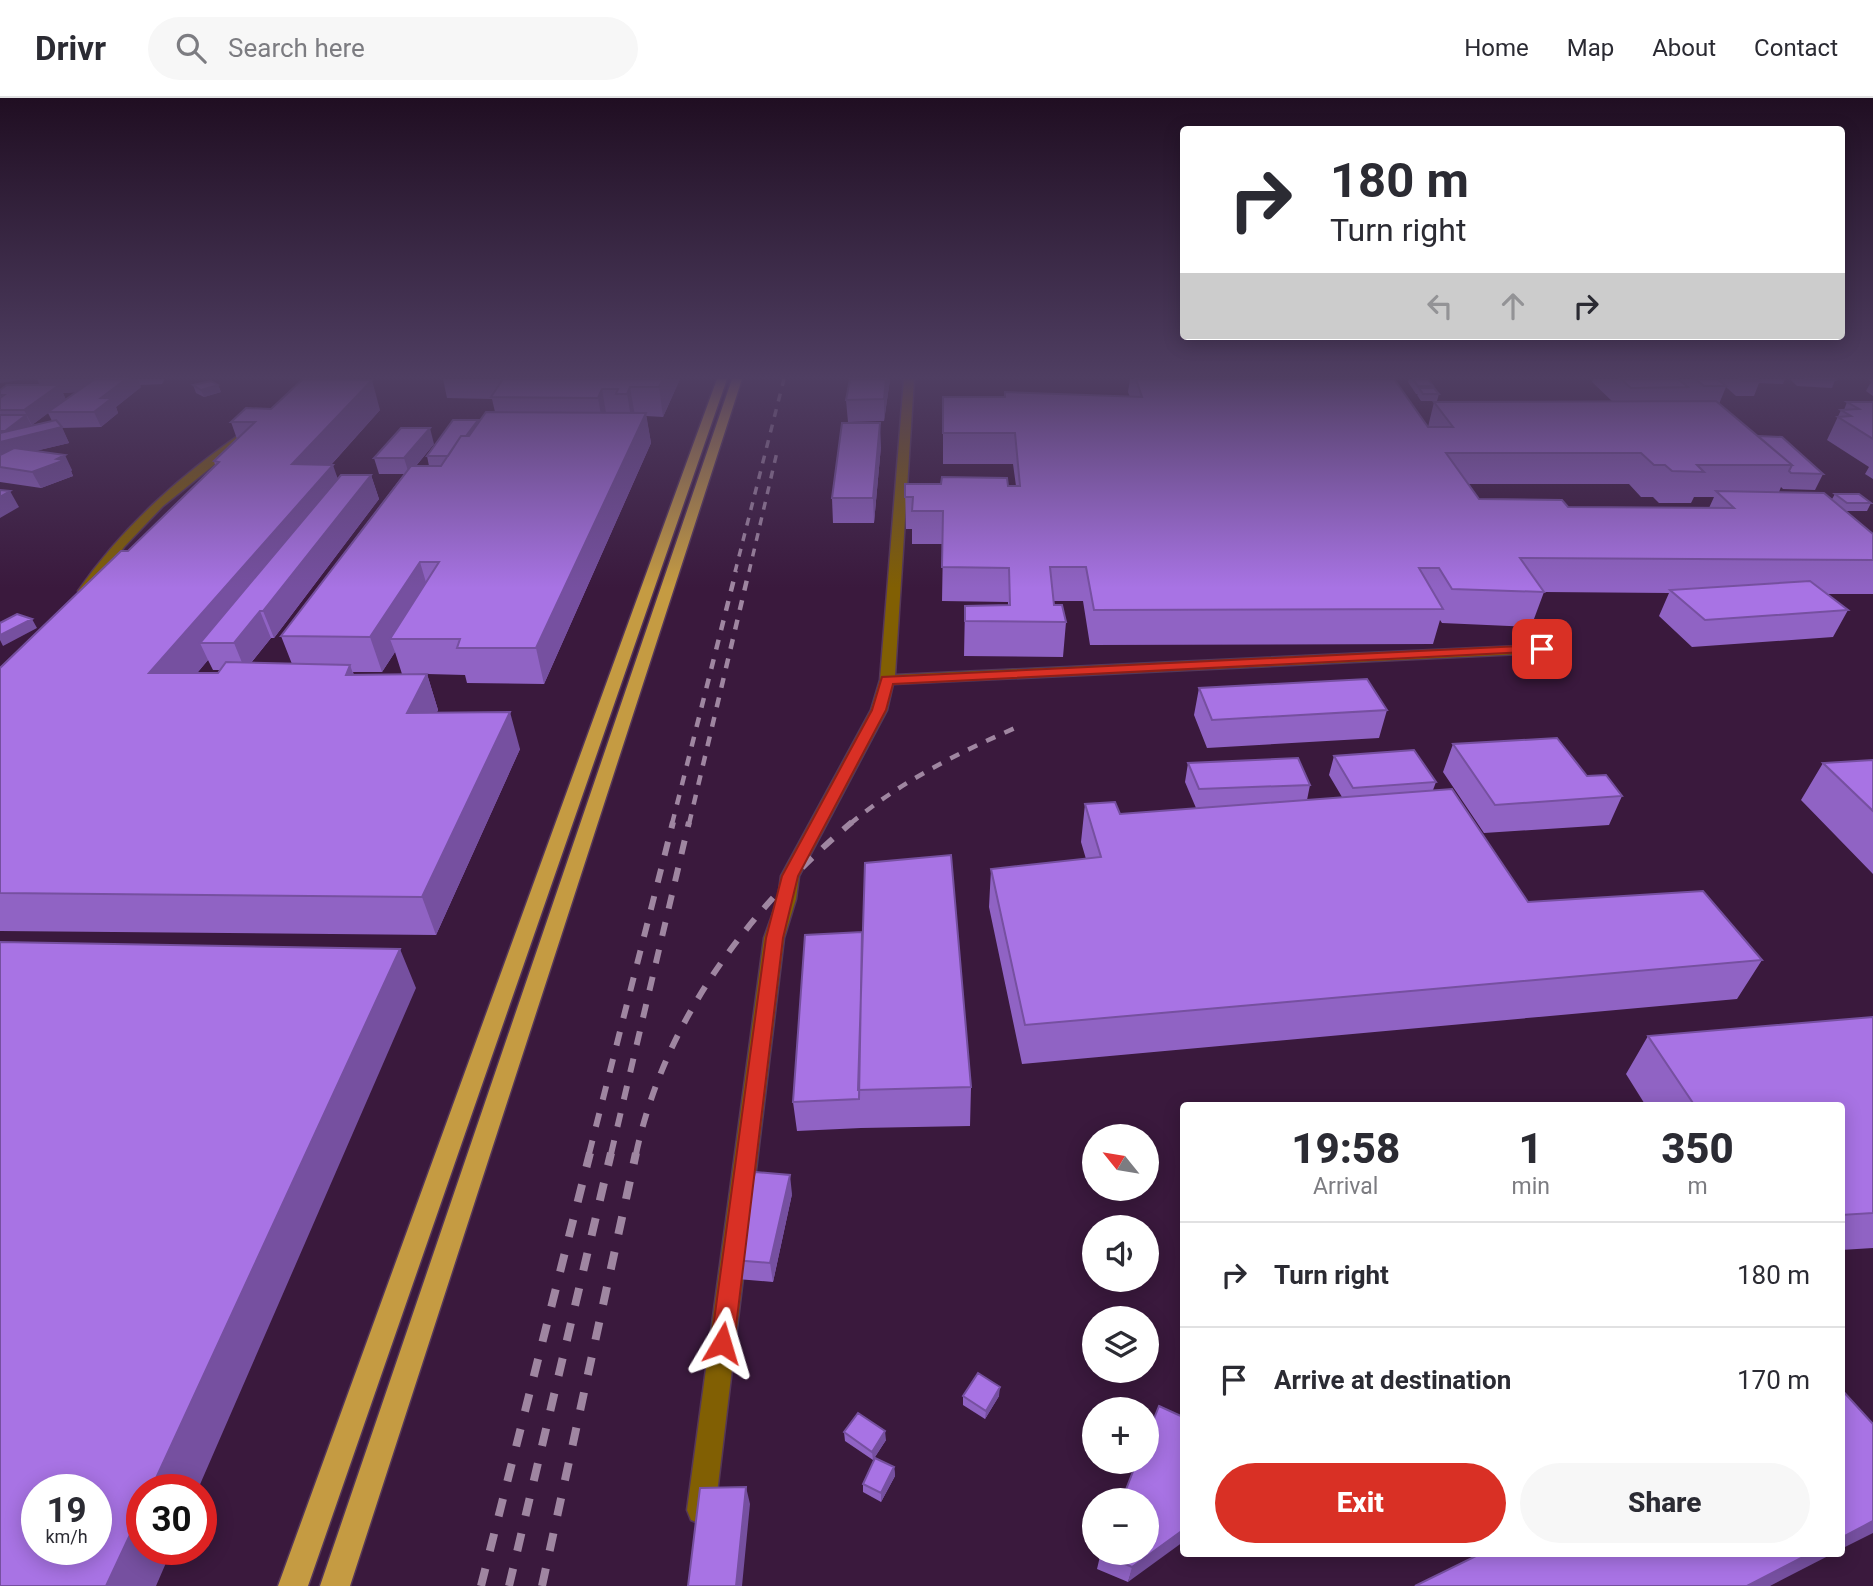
<!DOCTYPE html>
<html lang="en">
<head>
<meta charset="utf-8">
<style>
	:root { --surface:#fff; --page:#f7f7f7; --text:#2b2b33; --muted:#7c7c81; --line:#e1e1e2; --accent:#d93025 }
	body { margin:0; font-family:Roboto,sans-serif; background:var(--page); color:var(--text); height:100vh; display:flex; flex-direction:column; font-size:26px; white-space:nowrap }
	* { box-sizing:border-box; margin:0 }
	p { font-size:23px; color:var(--muted) }
	.icon { flex:none; width:38px; height:38px; fill:none; stroke:currentColor; stroke-width:2; stroke-linecap:round; stroke-linejoin:round }
	.map { position:relative; flex:1; overflow:hidden }
	.panel { position:absolute; left:1180px; top:1004px; width:665px; height:455px; display:flex; flex-direction:column; background:var(--surface); border-radius:7px; box-shadow:0 4px 18px #0003 }
	.panel>* { flex:none }
	.hud { position:absolute; left:1180px; top:28px; width:665px; height:214px; border-radius:7px; box-shadow:0 4px 18px #0003; background:#fff; color:var(--text); overflow:hidden }
	.needle { width:46px; rotate:300deg }
	.controls { position:absolute; left:1082px; top:1026px; display:grid; gap:14px }
	.controls a { display:grid; place-items:center; width:77px; height:77px; border-radius:50%; background:var(--surface); box-shadow:0 4px 18px #0003; font-size:35px }
	.speed { position:absolute; left:21px; top:1376px; display:flex; gap:14px; font-size:35px; font-weight:700; text-align:center }
	.speed>* { display:grid; place-content:center; width:91px; height:91px; border-radius:50%; background:var(--surface); box-shadow:0 4px 18px #0003; line-height:1 }
	.speed small { font-size:18px; font-weight:400 }
	.speed .limit { border:10px solid #d22; background:#fff; color:#111 }
	.pin { position:absolute; display:grid; place-items:center; width:60px; height:60px; color:#fff; margin:-30px; border-radius:14px; box-shadow:0 4px 10px #0006 }
	.me { position:absolute; width:77px; margin:-38px; rotate:7deg; stroke-linejoin:round; filter:drop-shadow(0 0 5px #0008) }
	.turn { display:flex; align-items:center; gap:24px; height:147px; padding:0 35px; font-size:32px }
	.turn .icon { width:91px; height:91px; stroke-width:2.5 }
	.turn b { display:block; font-size:49px; line-height:60px }
	.lanes { display:flex; align-items:center; height:66px; padding:0 35px; background:#0003; justify-content:center; gap:35px; direction:ltr }
	.lanes .off { opacity:.35 }
	.eta { display:flex; justify-content:space-evenly; align-items:center; height:119px; text-align:center }
	.eta b { font-size:42px; font-weight:800; line-height:49px }
	.cta { display:flex; gap:14px; margin-top:auto; padding:14px 35px }
	.cta a { flex:1; height:80px; border-radius:42px; background:var(--accent); color:#fff; font-size:28px; font-weight:800; line-height:80px; text-align:center }
	.cta a+a { background:var(--page); color:var(--text) }
	ul { padding:0; list-style:none }
	li { display:flex; align-items:center; gap:21px; height:105px; padding:0 35px; border-top:2px solid var(--line) }
	li div { flex:1 }
	li b { display:block; font-size:26px }
	li em { font-style:normal }
	header { display:flex; align-items:center; gap:42px; box-sizing:border-box; height:98px; padding:0 35px; background:var(--surface); border-bottom:2px solid var(--line) }
	header strong { font-size:33px }
	nav { display:flex; gap:38px; margin-inline-start:auto; font-size:24px }
	.search { width:490px; height:63px; background:var(--page); display:flex; align-items:center; gap:18px; box-sizing:border-box; padding:0 24px; border-radius:38px; color:var(--muted); font-size:26px }
	.map>svg:first-child { display:block }
	.lines { fill:none; stroke-linecap:round; stroke-linejoin:round }
	.minor-casing { stroke:#553758; stroke-width:3 }
	.major-casing { stroke:#553758; stroke-width:3 }
	.minor { fill:#815f03; fill-rule:evenodd }
	.major { fill:#c59b42; fill-rule:evenodd }
	.rail-far3 { stroke:#9f86a1; stroke-width:3.5; stroke-dasharray:8 8; stroke-linecap:butt }
	.rail-far2 { stroke:#9f86a1; stroke-width:4.5; stroke-dasharray:10 10; stroke-linecap:butt }
	.rail-far1 { stroke:#9f86a1; stroke-width:6; stroke-dasharray:14 14; stroke-linecap:butt }
	.rail { stroke:#9f86a1; stroke-width:8; stroke-dasharray:18 18; stroke-linecap:butt }
	.wall { fill:#9063c4; fill-rule:evenodd }
	.shaded-wall { fill:#7650a0 }
	.building { fill:#a873e4; stroke:#7650a0; stroke-width:2; fill-rule:evenodd }
	.route { fill:#d93025; stroke:#8d1f18; stroke-width:2 }
</style>
</head>
<body>
<header>
<strong>Drivr</strong>
<div class="search"><svg class="icon" aria-label="search" viewBox="0 0 24 24"><circle cx="10" cy="10" r="6"/><path d="M15 15l6 6"/></svg>Search here</div>
<nav><a>Home</a><a>Map</a><a>About</a><a>Contact</a></nav>
</header>
<div class="map">
<svg width="1873" height="1488" viewBox="0 0 1873 1488">
	<rect width="100%" height="100%" fill="#3a193d"/>
	<g class="lines">
		<defs>
			<path id="minor" d="M904,281H914L895,577L1542,547L1549,551L1542,555L893,586L887,612L799,778L796,801L784,840L715,1412L711,1422L701,1426L691,1422L687,1412L764,840L778,801L781,778L871,612L880,582Z
				M246,332L255,334L163,408L124,449L90,496H80L78,493C124,427 181,377 246,332Z"/>
			<path id="major" d="M717,281H727L308,1488H278Z
				M732,281H742L350,1488H320Z"/>
		</defs>
		<use href="#minor" class="minor-casing"/>
		<use href="#major" class="major-casing"/>
		<use href="#minor" class="minor"/>
		<use href="#major" class="major"/>
		<path class="rail-far3" d="M735,474L784,281
			M749,474L777,354"/>
		<path class="rail-far2" d="M672,726L736,473
			M689,726L749,473
			M850,726C900,684 956,656 1015,630"/>
		<path class="rail-far1" d="M589,1056L673,724
			M611,1056L689,724
			M636,1056C665,921 748,812 852,724"/>
		<path class="rail" d="M481,1488L590,1055
			M509,1488L611,1055
			M542,1488L636,1055"/>
	</g>
	<path class="wall" d="M83,281H165L162,286L140,287L141,289L116,309L118,315L101,329L62,330L69,345L35,353L72,372L71,373L73,378L41,390L0,384V292ZM77,294L66,302L63,295ZM48,315L52,323L32,327Z
		M443,281H680L663,319L646,318L651,345L544,586L467,585L465,577L427,576L438,612L437,614L520,651L436,837L0,833V570L128,453L215,367L214,363L237,341L231,324L380,312L331,367L338,381L371,377L379,401L274,540H271L251,565L292,566L281,538L404,376H379L374,360L434,346L416,368H429L427,358L478,322L479,324L495,314L492,301L447,300ZM395,554L402,576L354,577L353,574H382ZM208,562L213,572H220L218,575H197Z
		M850,281H890L884,323L848,324L846,302Z
		M1130,281H1394L1428,329L1434,304H1613L1592,284L1593,281H1785L1783,286L1759,285L1754,298H1736L1726,289L1719,306L1758,338L1823,376L1815,392L1783,391L1781,389L1779,394L1832,401L1835,396L1871,405L1867,413H1846L1873,436V496H1827L1848,512L1833,539L1692,549L1659,518L1669,495L1544,494L1531,529L1442,525L1440,522L1433,546L1090,547L1083,503H1054V507L1066,524L1063,559L964,558L965,508L1008,507V504L942,503L943,446H912V431H906L905,386L1016,388L1013,366H943V299H1130L1128,294ZM1468,386H1629L1641,399H1653L1659,405H1691L1694,399H1714L1709,410L1568,409L1479,401Z
		M1409,281H1428L1433,288V290L1439,296L1437,303H1421L1417,297L1418,296H1416L1408,284Z
		M1790,281H1834L1835,282L1832,290L1797,288Z
		M1868,281H1873V298L1866,293L1871,284Z
		M193,287H218L221,294L204,299L196,295Z
		M1847,304H1873V381L1865,376L1869,369L1827,342L1841,312H1844Z
		M881,348L874,425H833L832,400Z
		M1199,590L1387,612L1379,640L1207,650L1194,617Z
		M1453,646L1587,678L1622,698L1609,727L1484,735L1443,674Z
		M1334,658L1436,684L1433,692L1528,804L1762,862L1737,901L1022,966L989,809L991,771L1086,761L1081,744L1085,706L1120,716L1196,710L1185,684L1188,665L1310,687L1307,702L1342,699L1329,677Z
		M1873,662V776L1801,702L1823,665Z
		M805,837L971,989L970,1028L861,1030L797,1033L793,1004Z
		M1873,919V1150L1841,1152V1008H1646L1626,976L1648,938Z
		M792,1096L773,1184L737,1181L734,1162Z
		M963,1298H999L985,1321L963,1307Z
		M1183,1319L1128,1484L1097,1471L1101,1454Z
		M844,1334L886,1342L873,1362L845,1343Z
		M894,1369L895,1378L881,1404L863,1394V1386Z"/>
	<path class="shaded-wall" d="M0,281H26L0,285Z
		M37,281H98L89,293L63,295L66,302L32,327L24,312L44,296Z
		M126,281H138L141,289L116,309L118,315L101,329L94,314L101,300Z
		M663,281H680L663,319L659,289Z
		M886,281H890L884,323V301Z
		M372,282L380,312L303,398L292,366Z
		M218,287L221,294L204,299L201,292Z
		M630,289L635,318L632,325L627,296Z
		M602,291L607,320L603,329L598,300Z
		M646,315L651,345L544,586L536,550Z
		M26,317L34,332L62,329L69,345L2,361L0,356V344L5,333Z
		M478,322L482,337L452,358Z
		M880,325L881,348L874,425L873,400Z
		M430,330L434,346L409,376L404,360Z
		M65,357L72,372L71,373L73,378L41,390L32,374Z
		M333,367L344,399L200,545L208,562L167,611L149,575Z
		M371,377L379,401L274,540L263,513Z
		M10,393L19,409L0,420V399Z
		M420,464L430,498L390,541L395,554L382,574L370,539Z
		M260,513L271,540L245,572L234,545Z
		M32,521L37,530L3,548L0,542V537Z
		M350,567L363,603L346,577Z
		M427,576L438,612L419,651L407,615Z
		M510,614L520,651L436,837L422,799Z
		M400,851L416,890L198,1391H151Z
		M790,1077L792,1096L773,1184L770,1165Z
		M1000,1289L999,1298L985,1321L986,1313Z
		M885,1333L886,1342L873,1362L872,1354Z
		M894,1369L895,1378L881,1404V1395Z
		M746,1389L750,1406L742,1488H736Z
		M142,1411V1451H172L156,1488H106Z
		M1873,1423V1435L1841,1451V1440Z
		M1183,1432V1444L1128,1484L1132,1469Z
		M1809,1456H1832L1770,1488H1747Z"/>
	<path class="building" d="M95,281H126L101,300H112L94,314H48Z
		M303,281L372,282L292,366L333,367L149,575H218L226,564L350,567L346,577L427,576L407,615L510,614L422,799L0,795V570L121,453H128L219,364L214,363L255,324H231L246,310L271,311Z
		M503,281H663L659,289H630L627,296H616L618,291H602L598,300L491,299Z
		M850,281H886L884,301L846,302Z
		M1136,281H1394L1428,329H1453L1434,304L1716,303L1792,367H1697L1704,374L1672,373L1665,367H1654L1641,355H1446L1479,401L1562,402L1568,409L1734,410L1716,393L1824,395L1873,436V462L1520,460L1544,494L1452,491L1439,470H1419L1443,511L1094,512L1086,469H1050L1054,507H1062L1066,524L965,523V508L1010,507L1009,470L942,469L943,413H912L913,399H905V386H941L942,379L1007,380L1008,388H1020L1015,335H943V299H1005V294L1142,299Z
		M1413,281H1428L1433,288H1418Z
		M1621,281H1678L1688,289L1631,290Z
		M1695,281H1717L1726,288H1704Z
		M1740,281H1758L1760,283H1742Z
		M1804,281H1834L1835,282Z
		M211,283L218,287L201,292L193,287Z
		M7,287H59L24,312H0V300L4,297H0V292Z
		M1419,290H1434L1439,296H1423Z
		M1847,304H1873V341L1838,319L1851,318L1841,312L1859,311Z
		M486,314L646,315L536,550H457L460,541H390L439,464H420L370,539L281,538L411,368H441L461,338H469Z
		M0,317H26L5,333H0Z
		M56,322L62,329L0,344V335Z
		M453,322H478L466,338H461L448,358H427Z
		M842,325H880L873,400H832Z
		M401,330H430L404,360H374Z
		M1758,338L1782,339L1823,376L1791,375L1789,373L1792,367Z
		M14,350L65,357L57,361L65,362L32,374L0,369V357Z
		M341,377H371L263,513H260L234,545H200Z
		M0,392L10,393L0,399Z
		M1835,396H1859L1871,405H1847Z
		M1810,483L1848,512L1705,522L1670,492Z
		M17,516L32,521L0,537V525Z
		M1367,581L1387,612L1212,622L1199,590Z
		M1557,640L1587,678L1606,677L1622,698L1495,707L1453,646Z
		M1414,652L1436,684L1353,690L1334,658Z
		M1298,660L1310,687L1199,691L1188,665Z
		M1873,662V713L1823,665Z
		M1452,691L1528,804L1703,793L1762,862L1025,927L991,771L1101,759L1085,706L1115,704L1120,716Z
		M951,757L971,989L858,992L865,765Z
		M862,834L859,1001L793,1004L805,837Z
		M0,844L400,851L151,1391H142V1411L106,1488H0ZM37,1391H96V1451H37Z
		M1873,919V1115L1841,1117V1008H1695L1648,938Z
		M755,1074L790,1077L770,1165L734,1162Z
		M978,1275L1000,1289L986,1313L963,1298Z
		M1841,1291L1873,1326V1423L1841,1440Z
		M1159,1308L1183,1319V1432L1132,1469L1100,1455L1146,1454V1402H1122L1137,1363H1146V1341Z
		M858,1315L885,1333L872,1354L844,1334Z
		M875,1360L894,1369L881,1395L863,1386Z
		M746,1389L736,1488H688L700,1390Z
		M1480,1456H1809L1747,1488H1415Z"/>
	<linearGradient id="sky" x2="0" y2="1"><stop stop-color="#200e22"/><stop offset="0.57" stop-color="#4f3e62"/><stop offset="1" stop-color="#4f3e62" stop-opacity="0"/></linearGradient>
	<rect width="1873" height="490" fill="url(#sky)"/>
	<path class="route" d="M1542,547L1549,551L1547,553L893,586L886,612L798,778L783,840L734,1245L730,1253L722,1256L714,1253L711,1245L766,840L782,778L872,612L882,579Z"/>
</svg>
<div class="controls">
<a><svg class="needle" viewBox="-14 -14 28 28"><path d="M0-13l5 13h-10z" fill="#e53935"/><path d="M0 13l5-13h-10z" fill="#7c7c81"/></svg></a>
<a><svg class="icon" aria-label="sound" viewBox="0 0 24 24"><path d="M4 9h4l5-4v14l-5-4H4zM17 9q2 3 0 6"/></svg></a>
<a><svg class="icon" aria-label="layers" viewBox="0 0 24 24"><path d="M12 4l9 5-9 5-9-5zM3 14l9 5 9-5"/></svg></a>
<a>+</a>
<a>−</a>
</div>
<div class="speed"><div>19<small>km/h</small></div><div class="limit">30</div></div>
<div class="pin" style="left:1542px;top:551px;background:#d93025"><svg class="icon" aria-label="arrive" viewBox="0 0 24 24"><path d="M6 21V4h12l-3 4 3 4H6"/></svg></div>
<svg class="me" style="left:722px;top:1245px" viewBox="-20 -20 40 40"><path d="M0-17L14 15 0 8-14 15z" fill="#d93025" stroke="#fff" stroke-width="4"/></svg>
<div class="hud">
<div class="turn"><svg class="icon" aria-label="right" viewBox="0 0 24 24"><path d="M7 20v-9h11M14 6l5 5-5 5"/></svg><div><b>180 m</b>Turn right</div></div>
<div class="lanes"><svg class="icon off" aria-label="left" viewBox="0 0 24 24"><path d="M17 20v-9H6M10 6l-5 5 5 5"/></svg><svg class="icon off" aria-label="ahead" viewBox="0 0 24 24"><path d="M12 20V5M6 11l6-6 6 6"/></svg><svg class="icon" aria-label="right" viewBox="0 0 24 24"><path d="M7 20v-9h11M14 6l5 5-5 5"/></svg></div>
</div>
<section class="panel">
<div class="eta">
<div><b>19:58</b><p>Arrival</p></div>
<div><b>1</b><p>min</p></div>
<div><b>350</b><p>m</p></div>
</div>
<ul>
<li><svg class="icon" aria-label="right" viewBox="0 0 24 24"><path d="M7 20v-9h11M14 6l5 5-5 5"/></svg><div><b>Turn right</b></div><em>180 m</em></li>
<li><svg class="icon" aria-label="arrive" viewBox="0 0 24 24"><path d="M6 21V4h12l-3 4 3 4H6"/></svg><div><b>Arrive at destination</b></div><em>170 m</em></li>
</ul>
<div class="cta"><a>Exit</a><a>Share</a></div>
</section>
</div>
</body>
</html>
